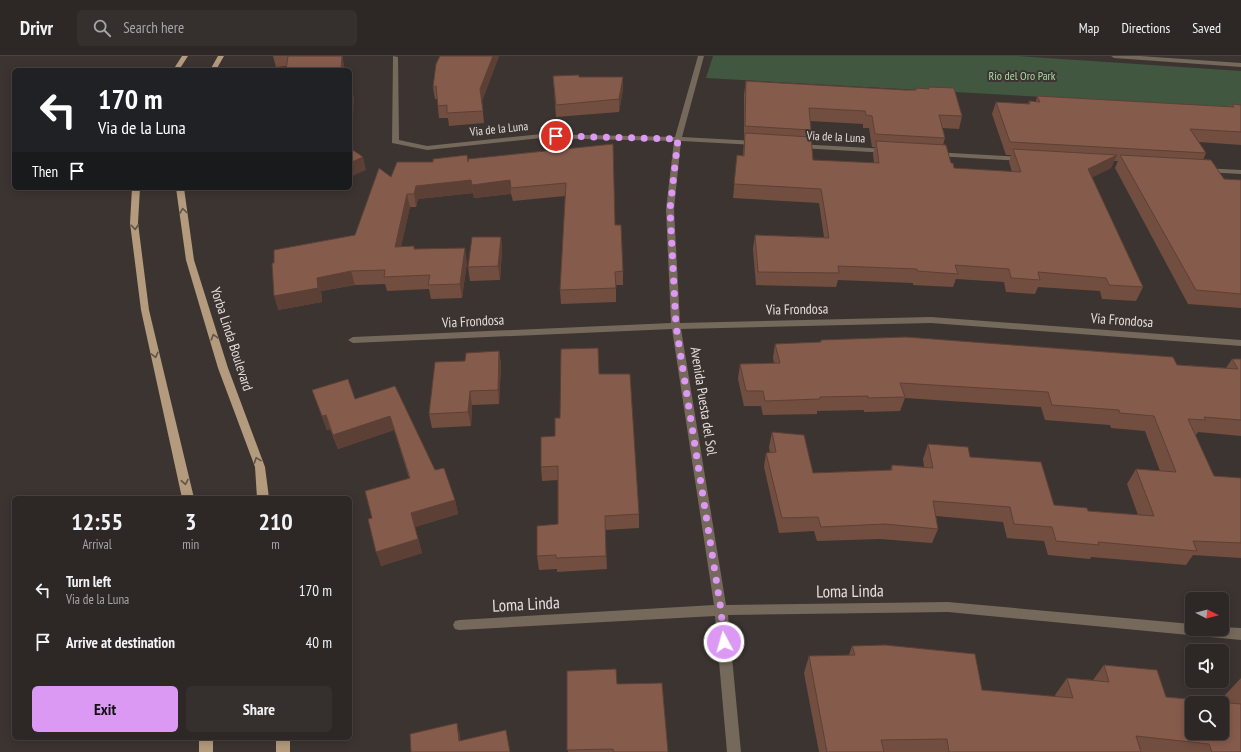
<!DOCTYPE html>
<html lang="en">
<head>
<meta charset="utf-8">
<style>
	:root { --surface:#2d2725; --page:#352f2d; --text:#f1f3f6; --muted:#a7a5a7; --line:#484442; --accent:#dc99f4 }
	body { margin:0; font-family:"PT Sans Narrow",sans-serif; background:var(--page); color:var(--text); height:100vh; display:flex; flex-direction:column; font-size:15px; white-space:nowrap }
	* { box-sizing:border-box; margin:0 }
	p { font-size:13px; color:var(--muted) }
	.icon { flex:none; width:22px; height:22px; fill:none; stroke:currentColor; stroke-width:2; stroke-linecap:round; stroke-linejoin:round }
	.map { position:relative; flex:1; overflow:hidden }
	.side { position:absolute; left:12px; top:440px; width:340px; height:244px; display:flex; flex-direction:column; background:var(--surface); border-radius:6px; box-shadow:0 2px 10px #0003,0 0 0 1px var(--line) }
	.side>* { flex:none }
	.hud { position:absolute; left:12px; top:12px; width:340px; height:122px; border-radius:6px; box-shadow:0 2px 10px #0003,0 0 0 1px var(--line); background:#202124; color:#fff; overflow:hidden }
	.needle { width:26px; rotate:96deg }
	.fabs { position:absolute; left:1185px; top:536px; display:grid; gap:8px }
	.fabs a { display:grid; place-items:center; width:44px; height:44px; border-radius:6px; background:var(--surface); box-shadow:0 2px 10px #0003,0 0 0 1px var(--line); font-size:20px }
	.pin { position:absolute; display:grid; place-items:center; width:34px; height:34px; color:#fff; margin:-17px; border:2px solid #fff; border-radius:50%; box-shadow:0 1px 4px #0007 }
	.me { position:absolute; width:44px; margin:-22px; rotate:354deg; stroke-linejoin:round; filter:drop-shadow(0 0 3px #0008) }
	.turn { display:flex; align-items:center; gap:14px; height:84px; padding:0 20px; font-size:18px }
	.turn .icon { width:52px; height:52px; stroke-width:2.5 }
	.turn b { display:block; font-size:28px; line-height:34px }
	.then { display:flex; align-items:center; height:38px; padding:0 20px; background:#0003; gap:8px; font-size:15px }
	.eta { display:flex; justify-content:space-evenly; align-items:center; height:68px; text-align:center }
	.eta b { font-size:24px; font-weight:700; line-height:28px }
	.cta { display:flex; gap:8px; margin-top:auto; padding:8px 20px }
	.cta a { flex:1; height:46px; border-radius:6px; background:var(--accent); color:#111; font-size:16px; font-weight:700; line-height:46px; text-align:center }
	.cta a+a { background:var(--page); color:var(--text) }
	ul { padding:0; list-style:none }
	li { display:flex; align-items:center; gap:12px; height:52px; padding:0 20px }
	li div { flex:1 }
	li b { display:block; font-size:15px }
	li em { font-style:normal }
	header { display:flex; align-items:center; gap:24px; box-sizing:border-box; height:56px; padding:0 20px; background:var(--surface); border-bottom:1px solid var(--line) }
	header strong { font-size:19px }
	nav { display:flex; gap:22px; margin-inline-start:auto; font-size:14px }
	.search { width:280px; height:36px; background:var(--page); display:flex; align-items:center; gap:10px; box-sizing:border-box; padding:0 14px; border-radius:6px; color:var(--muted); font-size:15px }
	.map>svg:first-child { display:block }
	.green { fill:#415740 }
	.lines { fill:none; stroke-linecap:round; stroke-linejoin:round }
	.street { fill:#75695b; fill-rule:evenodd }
	.primary { fill:#b49b7d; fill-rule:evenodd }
	.wall { fill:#724e41; fill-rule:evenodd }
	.shaded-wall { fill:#5d4035 }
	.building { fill:#855b4c; stroke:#5d4035; fill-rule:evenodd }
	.oneway { stroke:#605348 }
	.route { stroke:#dc99f4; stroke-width:7; stroke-dasharray:0 12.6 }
	.labels { text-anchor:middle; stroke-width:4; stroke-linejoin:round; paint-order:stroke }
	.far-park-label { font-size:12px; fill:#a7daa4; stroke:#3c3431 }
	.far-street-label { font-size:12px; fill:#e4dedc; stroke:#3c3431 }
	.street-label { font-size:14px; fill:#e4dedc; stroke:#3c3431 }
	.near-street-label { font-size:17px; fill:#e4dedc; stroke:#3c3431 }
</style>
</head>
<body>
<header>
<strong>Drivr</strong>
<div class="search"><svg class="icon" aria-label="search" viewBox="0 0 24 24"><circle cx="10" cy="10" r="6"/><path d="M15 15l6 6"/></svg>Search here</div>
<nav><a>Map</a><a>Directions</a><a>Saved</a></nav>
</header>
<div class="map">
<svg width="1241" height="696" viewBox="0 0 1241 696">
	<rect width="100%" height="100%" fill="#3c3431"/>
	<path class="green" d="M713,0H1017L1241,15V52L706,22Z"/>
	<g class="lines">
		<path class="street" d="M393,0L398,1L399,84L427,90L541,78L675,81L698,0H704L682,81L756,85L760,87L756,89L681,85L674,153L680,267L931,261L1241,284V290L931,267L681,273L726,549L948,546L1192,568V573H1222V571L1241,572V584L948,556L728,559L741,696H727L715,560L459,574L455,573L453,569L455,565L459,564L714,549L672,273L353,287L348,284L353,281L671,267L666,153L674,85L541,82L427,94L392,87Z
			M1111,0H1140L1241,7V11L1114,2Z
			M797,88L888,93L892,95L888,97L800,92L796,90Z
			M933,96L1023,101L1027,103L1023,105L936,100L932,98Z
			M1202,112L1241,114V118L1205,116L1201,114Z"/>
		<path class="primary" d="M182,0H188L179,14H173Z
			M218,0H224L216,14H210Z
			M132,132H140L138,167L149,254L194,442H182L141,254L130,167Z
			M176,132H184L194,204L228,312L265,411L269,442H257L255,411L218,312L186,204Z
			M199,682H213V696H199Z
			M276,682H290V696H276Z"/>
	</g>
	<path class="wall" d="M273,0H342L344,10H287L276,11Z
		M440,0H499L482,45L484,67L449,70L448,62H439L437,43H435L433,31Z
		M553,20L579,21L623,33L619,56L556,61Z
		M746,25L905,34H916V32L928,33V31L962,60L959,73L942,72L945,82L943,89L951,107L954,112L1012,116L1009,106L1011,99H1006L992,58L996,46L1028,48L1029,45L1036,46L1037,40L1230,51L1232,48L1241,49V89L1199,86L1206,97L1203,104L1224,123L1241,124V252L1188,248L1115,112L1118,105H1114L1111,112L1092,121L1143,231L1136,245L1102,243L1100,235L1038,231L1035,238L1006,236L1004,226L956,223L953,231L913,229V227L838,224L836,231L756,229L753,193L755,179L824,181L819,147L733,142L737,99L743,100L744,83V38ZM810,65L863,68V72H869L872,91H875L873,98L874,107L813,104L810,81L811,74Z
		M613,88L615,169L623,215V229H616V246L561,248L560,234L565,140L513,145L511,138L474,142L473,137L418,143L416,151H410L401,190L467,206L462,242L431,243L429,233L387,235L385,228L355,229L321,235L322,246L278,254L355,179L391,121L433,106L468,104Z
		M501,181L502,194L500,224L470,225L468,211Z
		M821,284L1226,312L1232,303H1241V380L1198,376L1196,379H1195L1214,420L1241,422V502L1193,499L1186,509L1091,501L1090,503L1048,499L1044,485L1007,482L1003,466L936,460L938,473L932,487L880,483L817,485L814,475L779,477L764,411L766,397H770L769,391L772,376L813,417L890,414L892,409L924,411L923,403L928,388L970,401L1054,449L1088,455L1138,459L1127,428L1136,413L1160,415L1145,375L1111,372L1110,369L1045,364L1041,351L905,342L900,355L864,356V354L817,355V358L763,359L761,350H744L738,323L740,308L774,307L773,302L775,288L820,286Z
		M499,295L501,309L499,348L472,349L471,370L432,372L429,358L465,305Z
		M599,318L639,458V472L605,474L607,513L557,516V513L539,514L537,500L558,468V424L542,425L541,411L555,380L560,362Z
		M395,330L435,414L455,444L458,458L415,471L422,497L381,510L372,462L409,422L394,374L338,393L330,373L327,374L312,334L355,343Z
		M852,590L982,634L1056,641L1055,639L1067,622L1093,624L1104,609L1166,641L1228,646L1225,639L1241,622V696H819L804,617L809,600L849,599Z
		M567,615L617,628L668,696H568Z"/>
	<path class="shaded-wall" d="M342,0L344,10V14H341Z
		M493,0H499L482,45L480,33Z
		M623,21V33L619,56V43Z
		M351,30L354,42L351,104L350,100V49Z
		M1117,99L1111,112L1083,126L1088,113Z
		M363,101L366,114L350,121V107Z
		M471,124L473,137L418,143L416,151L414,138L416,130Z
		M510,124L511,138L474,142L472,129Z
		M407,138L410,151L398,204L395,191Z
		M501,181L502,194L500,224L498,210Z
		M465,192L467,206L462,242L460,228Z
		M351,215L355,229L321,235L322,246L278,254L274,240L317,222Z
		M499,295L501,309L499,348L498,334Z
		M470,335L472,349L471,370L468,356Z
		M326,359L330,373L327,374L322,360Z
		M390,360L394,374L338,393L333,379Z
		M455,444L458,458L415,471L411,457Z
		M418,483L422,497L381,510L376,496Z
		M457,667L460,679L462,696L459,685Z"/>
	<path class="building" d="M288,0H342L341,14H286Z
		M440,0H493L480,33L483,55L447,57V49L438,50L436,30L433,31L436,8Z
		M579,19V21H623L619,43L556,49L553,20Z
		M746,25L905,34H916V32L929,33L928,31L954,32L962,60L939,59L945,82L875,78L872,60L866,59L865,55L809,52L811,74L745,70Z
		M350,30H351L350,49Z
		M1037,40L1234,51L1232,48L1241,49V76L1190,73L1206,97L1010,86L996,46L1030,48L1029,45L1040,46Z
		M745,77L811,81L813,104L879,107L876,85L946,89L951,107H953L954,112L1021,116L1013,93L1117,99L1088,113L1143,231L1109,229L1106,222L1038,216L1040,224L1011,222L1009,213L955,209L958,218L917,215V213L838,210L839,217L758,216L755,179L829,182L821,133L734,128L737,99L744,100Z
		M613,88L615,169H621L623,215L615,216L616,232L560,234L566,127L511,132L510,124L472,129L471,124L416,130L414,138H407L395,191L414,190V193L465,192L460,228L428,229L430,219L384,221L385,214L351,215L317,222L318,232L274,240L272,207H274V194L355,179L379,112L391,121L397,106H433V103L467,99L468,106V103Z
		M350,92L363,101L350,107Z
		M1120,99L1211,104L1224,123L1241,124V238L1196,234Z
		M472,181H501L498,210L468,211Z
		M906,281L1173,301L1177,309L1238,313L1232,303H1241V364L1204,361L1206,364L1188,363L1214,420L1241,422V487L1193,485L1197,495L1098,486L1099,489L1056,485L1052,471L1014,468L1010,451L933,445L938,473L885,468L821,471L818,461L782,462L766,397L776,396L772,376L804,379L813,417L892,414V409L933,412L928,388L968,391L970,401L1041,406L1054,449L1087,452L1088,455L1154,460L1136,413L1176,416L1154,360L1120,357L1119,354L1052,349L1048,336L900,327L905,341L868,342V340L820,341V343L765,345L763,335H746L740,308L780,307L775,288L821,286V284Z
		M598,292L599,318H630L639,458L605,460L606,500L556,502V499L537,500V470L558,468V410L541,411V381L555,380V362H560L561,293Z
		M499,295L498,334L470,335L468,356L429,358L435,306L465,305L466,297Z
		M348,323L355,343L395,330L435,414L444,412L455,444L411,457L418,483L376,496L368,463L372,462L365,435L410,422L390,360L333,379L326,359L322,360L312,334Z
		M885,589L975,598L982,634L1073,642L1067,622L1109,626L1104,609L1157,614L1166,641L1241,648V696H1212L1209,688L1136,680L1141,696H949L947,683L881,684L884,696H827L809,600L855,599L852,590ZM1192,647H1222V677H1192Z
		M616,613L617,628L662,627L668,696H614L613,693L567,694V615Z
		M457,667L459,685L506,674L510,696H411L410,678Z"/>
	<defs><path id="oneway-chevron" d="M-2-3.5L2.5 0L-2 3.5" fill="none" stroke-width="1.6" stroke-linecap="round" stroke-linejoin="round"/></defs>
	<g class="oneway">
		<use href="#oneway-chevron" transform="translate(183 155) rotate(-98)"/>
		<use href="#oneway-chevron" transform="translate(135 171) rotate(86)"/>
		<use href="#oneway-chevron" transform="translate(214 281) rotate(-107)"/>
		<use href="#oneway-chevron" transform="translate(155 299) rotate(76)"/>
		<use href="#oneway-chevron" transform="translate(257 404) rotate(-110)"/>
		<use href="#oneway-chevron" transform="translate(185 426) rotate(79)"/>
	</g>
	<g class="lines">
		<path class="route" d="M556,80L678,83L670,153L676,270L721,554L724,586"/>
	</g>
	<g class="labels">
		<g class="far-park-label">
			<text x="1022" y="24">Rio del Oro Park</text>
		</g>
		<g class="far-street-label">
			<text transform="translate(499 73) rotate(-6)" y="4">Via de la Luna</text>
			<text transform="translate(836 81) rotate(3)" y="4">Via de la Luna</text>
		</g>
		<g class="street-label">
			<text transform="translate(797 253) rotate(-1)" y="5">Via Frondosa</text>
			<text transform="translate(1122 264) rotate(4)" y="5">Via Frondosa</text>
			<text transform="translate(473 265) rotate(-3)" y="5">Via Frondosa</text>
			<text transform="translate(232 283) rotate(72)" y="5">Yorba Linda Boulevard</text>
			<text transform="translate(704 345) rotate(81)" y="5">Avenida Puesta del Sol</text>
		</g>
		<g class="near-street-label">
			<text transform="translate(850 535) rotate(-1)" y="6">Loma Linda</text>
			<text transform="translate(526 548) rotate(-3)" y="6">Loma Linda</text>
		</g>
	</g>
</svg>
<div class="fabs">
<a><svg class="needle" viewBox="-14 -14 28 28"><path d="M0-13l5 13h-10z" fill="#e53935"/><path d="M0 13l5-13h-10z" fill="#a7a5a7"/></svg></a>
<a><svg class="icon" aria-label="sound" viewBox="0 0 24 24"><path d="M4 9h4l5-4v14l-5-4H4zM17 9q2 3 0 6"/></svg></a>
<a><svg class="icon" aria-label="search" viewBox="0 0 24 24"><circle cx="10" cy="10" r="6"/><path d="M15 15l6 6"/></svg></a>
</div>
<div class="pin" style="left:556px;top:80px;background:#d93025"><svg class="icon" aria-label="arrive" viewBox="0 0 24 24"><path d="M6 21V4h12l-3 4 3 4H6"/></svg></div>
<svg class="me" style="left:724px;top:586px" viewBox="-20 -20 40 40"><circle r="17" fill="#dc99f4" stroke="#fff" stroke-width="3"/><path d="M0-11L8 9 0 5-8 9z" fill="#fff"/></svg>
<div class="hud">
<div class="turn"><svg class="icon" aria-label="left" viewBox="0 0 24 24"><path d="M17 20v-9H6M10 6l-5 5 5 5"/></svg><div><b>170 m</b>Via de la Luna</div></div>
<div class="then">Then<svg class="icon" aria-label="arrive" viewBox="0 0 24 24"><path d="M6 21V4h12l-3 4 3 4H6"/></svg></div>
</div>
<section class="side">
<div class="eta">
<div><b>12:55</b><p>Arrival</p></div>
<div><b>3</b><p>min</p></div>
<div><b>210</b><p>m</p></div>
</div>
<ul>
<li><svg class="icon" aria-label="left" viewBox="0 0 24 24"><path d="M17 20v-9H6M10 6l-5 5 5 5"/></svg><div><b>Turn left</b><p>Via de la Luna</p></div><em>170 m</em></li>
<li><svg class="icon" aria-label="arrive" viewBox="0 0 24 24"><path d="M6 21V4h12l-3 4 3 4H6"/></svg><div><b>Arrive at destination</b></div><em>40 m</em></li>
</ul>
<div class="cta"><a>Exit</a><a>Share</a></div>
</section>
</div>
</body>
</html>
